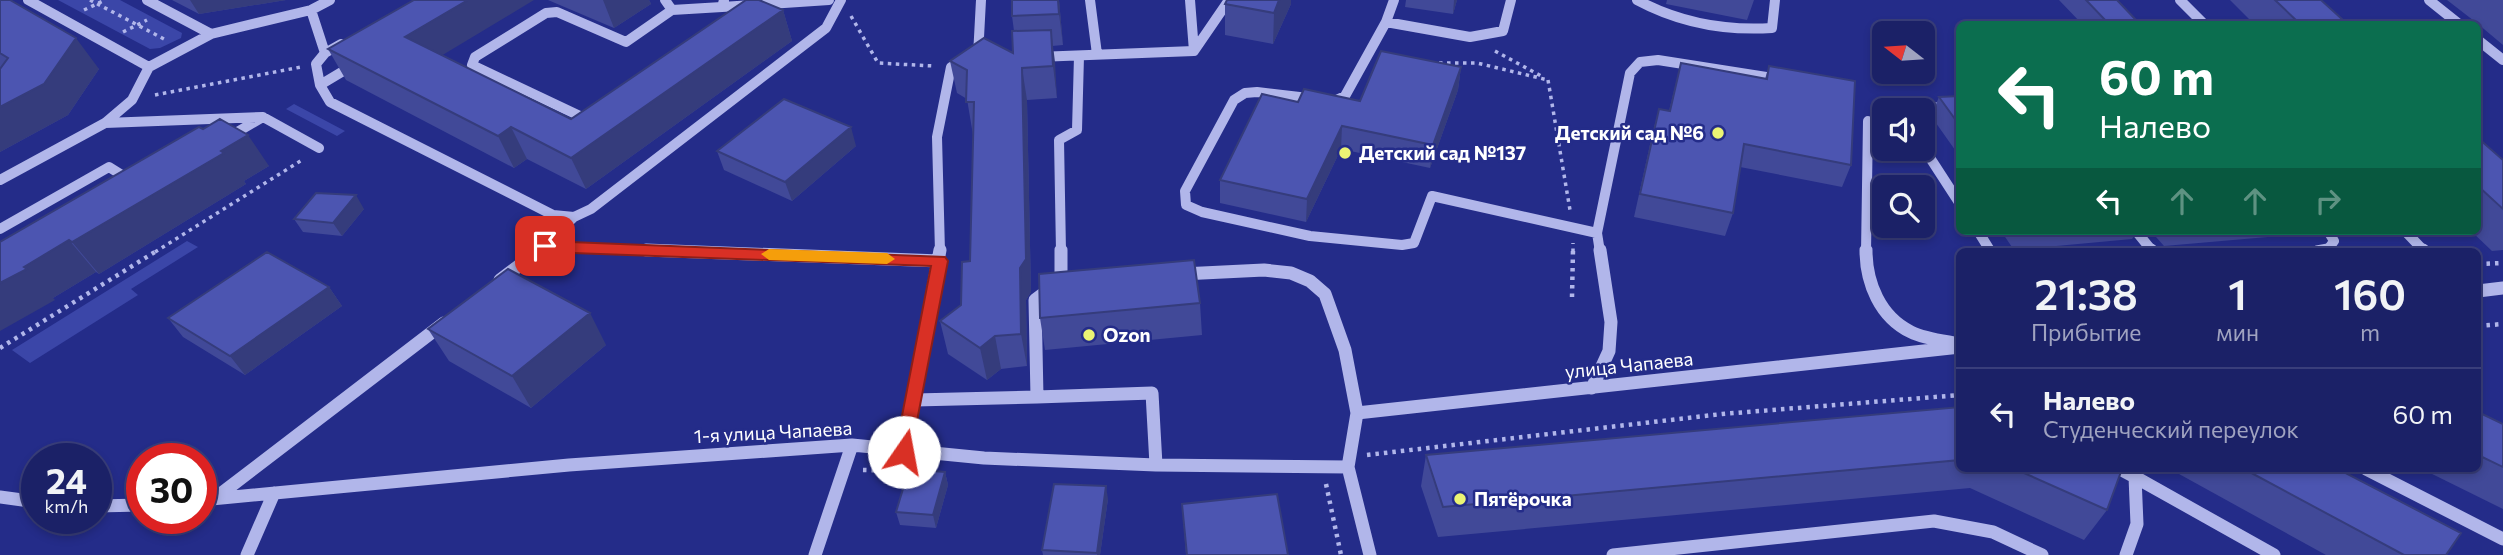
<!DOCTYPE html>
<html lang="ru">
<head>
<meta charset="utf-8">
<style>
	:root { --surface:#1b2167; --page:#282e70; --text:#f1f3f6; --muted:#a0a3c0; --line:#393e7b }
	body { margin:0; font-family:Commissioner,sans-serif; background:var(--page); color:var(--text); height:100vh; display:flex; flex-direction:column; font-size:26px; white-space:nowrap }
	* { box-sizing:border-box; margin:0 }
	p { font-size:23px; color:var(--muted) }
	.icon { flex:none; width:38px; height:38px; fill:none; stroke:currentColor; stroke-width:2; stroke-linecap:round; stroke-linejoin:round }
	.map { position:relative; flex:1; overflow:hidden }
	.sheet { position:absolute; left:1956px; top:248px; width:525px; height:224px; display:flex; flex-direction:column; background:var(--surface); border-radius:10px; box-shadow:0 4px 10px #0003,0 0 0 2px var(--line) }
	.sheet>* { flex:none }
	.guide { position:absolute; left:1956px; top:21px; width:525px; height:214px; border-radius:10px; box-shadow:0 4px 10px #0003,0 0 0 2px var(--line); background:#0b6e4f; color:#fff; overflow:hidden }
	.needle { width:46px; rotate:287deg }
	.controls { position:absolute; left:1872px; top:21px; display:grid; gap:14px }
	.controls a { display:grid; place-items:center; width:63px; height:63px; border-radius:10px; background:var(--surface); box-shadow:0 4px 10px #0003,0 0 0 2px var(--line); font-size:35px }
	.speed { position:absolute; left:21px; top:443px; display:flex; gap:14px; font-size:35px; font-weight:700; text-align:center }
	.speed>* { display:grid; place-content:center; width:91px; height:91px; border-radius:50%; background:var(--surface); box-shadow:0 4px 10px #0003,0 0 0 2px var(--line); line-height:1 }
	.speed small { font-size:18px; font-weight:400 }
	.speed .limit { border:10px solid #d22; background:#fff; color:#111 }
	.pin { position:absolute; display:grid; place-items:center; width:60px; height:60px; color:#fff; margin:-30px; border-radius:14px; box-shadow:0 4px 10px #0006 }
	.me { position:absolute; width:77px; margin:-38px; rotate:12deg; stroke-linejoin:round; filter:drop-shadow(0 0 5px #0008) }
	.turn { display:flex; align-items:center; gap:24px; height:147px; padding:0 28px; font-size:32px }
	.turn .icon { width:91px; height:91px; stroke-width:2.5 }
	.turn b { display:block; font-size:49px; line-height:60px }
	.lanes { display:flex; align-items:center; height:66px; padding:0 28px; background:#0003; justify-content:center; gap:35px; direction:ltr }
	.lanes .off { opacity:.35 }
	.eta { display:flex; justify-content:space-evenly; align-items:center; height:119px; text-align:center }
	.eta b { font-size:42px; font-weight:600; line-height:49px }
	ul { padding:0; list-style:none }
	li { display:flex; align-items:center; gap:21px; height:91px; padding:0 28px; border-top:2px solid var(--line) }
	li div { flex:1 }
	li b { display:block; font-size:26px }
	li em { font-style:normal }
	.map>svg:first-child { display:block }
	.green { fill:#3b46a8 }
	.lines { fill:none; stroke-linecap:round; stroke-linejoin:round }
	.path-far1 { stroke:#b1b6ea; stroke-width:3.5; stroke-dasharray:3.5 4.5; stroke-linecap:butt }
	.path { stroke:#b1b6ea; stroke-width:4.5; stroke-dasharray:3.5 5; stroke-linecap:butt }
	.minor-far1 { stroke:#b1b6ea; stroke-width:10 }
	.minor { stroke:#b1b6ea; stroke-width:13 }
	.wall { fill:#414998 }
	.shaded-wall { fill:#353c7c }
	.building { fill:#4c55b1; stroke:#353c7c; stroke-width:2 }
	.route { fill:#d93025; stroke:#8d1f18; stroke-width:2 }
	.slow { fill:#f59e0b }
	.poi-dot { fill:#ebf474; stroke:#242c89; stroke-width:2.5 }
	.labels { text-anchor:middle; stroke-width:5; stroke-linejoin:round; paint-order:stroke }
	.poi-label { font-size:19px; font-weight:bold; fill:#fff; stroke:#242c89; text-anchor:start }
	.street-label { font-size:19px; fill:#fff; stroke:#242c89 }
</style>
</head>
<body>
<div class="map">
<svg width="2503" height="555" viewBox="0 0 2503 555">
	<rect width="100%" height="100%" fill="#242c89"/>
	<path class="green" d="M58,0H120L182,33L181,38L160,48L150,49Z
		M294,104L345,131L337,136L286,109Z
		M187,241L198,247L131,289L138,295L30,363L12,350Z"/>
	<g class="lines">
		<path class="path-far1" d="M90,0L164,39
			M84,10L105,0
			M851,16L878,63L934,66
			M123,32L147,20
			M1495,51L1543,77
			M1439,63H1477L1548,80
			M1548,80L1570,210
			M155,95L301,67
			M155,252L302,160
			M1573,252V243"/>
		<path class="path" d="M2478,264L2503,263
			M1572,297L1573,250
			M2478,326L2503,324
			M0,348L158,250
			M1367,455L1722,414L1960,395
			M863,470L896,471
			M1326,484L1341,555"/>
		<path class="minor-far1" d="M28,0L149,67
			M147,0L211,34L149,67
			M724,0L722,7L829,0
			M1090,0L1097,54
			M1190,0L1194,51
			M1394,0L1386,22L1345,96L1334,101L1257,92L1245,93L1234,100L1185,191L1186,205L1202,212L1310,236L1402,245L1414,243L1432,196L1597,233L1600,252
			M1637,0C1678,22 1725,31 1772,28L1775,0
			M2180,0L2204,24
			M2429,0L2459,24
			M311,10L325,53
			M672,10L722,7
			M1386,22L1470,37L1503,31L1511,0
			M211,34L311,10L330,0
			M2478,40L2503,60
			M341,44L325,53L316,64L320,85L330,102L553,215L574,217L591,209L826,28L841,0
			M1194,51L1229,0
			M978,56L981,0
			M1037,57L1194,51
			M320,85L355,64
			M1919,110L1960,104
			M591,116L582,117L472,65L475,57L546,13L557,12L626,42L672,10L665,0
			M105,123L263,117L319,148
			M227,138L263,117
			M1923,147L1960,204
			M0,180L105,123L132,100L149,67
			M0,229L109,167L133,182
			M1978,231L1991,252
			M2136,231L2153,252
			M2405,231L2425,252
			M1597,233L1630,73L1640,62L1658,60L1779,79
			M545,246L692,252
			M538,252L574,217
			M940,252L937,137L951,67L967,60
			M1061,252L1059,140L1077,130L1079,56
			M1866,252L1868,121
			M2321,252L2327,251L2334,241L2328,231"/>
		<path class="minor" d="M646,250L940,261
			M1061,250V279
			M1866,250C1866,283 1880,317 1911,332C1925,339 1945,341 1960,344
			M2151,250L2153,252
			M2423,250L2425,252
			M2317,252L2328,250
			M1182,274L1264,270L1291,273L1310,281L1325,294L1345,350L1357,413L1348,467L1370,555
			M500,280L540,250
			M2478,291L2503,288
			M1592,388L1609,351L1611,322L1600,250
			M1037,397L1152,393L1156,465
			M915,400L1037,397L1035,300L1051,288
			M1357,413L1960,347
			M903,452L940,250
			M2120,469L2135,477L2137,524L2126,555
			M2366,469L2503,539
			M2135,477L2274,555
			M0,497L37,502
			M214,499L444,323
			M201,500L569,465L852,445L984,458L1156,465L1348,467
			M96,506L142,505
			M247,555L274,493
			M815,555L852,445
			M1613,555L1934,521L1993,532L2042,555"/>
	</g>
	<path class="wall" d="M0,0L99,69L68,115L0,152Z
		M172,0H286L199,14Z
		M548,0H649L651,4L614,28Z
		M1059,0L1063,45L1052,46L1057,98L1027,100L1031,292L1026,300L1027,366L1001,369L987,380L948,354L940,321L961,305L970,261L973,135L967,99L957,93L950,61L1013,53L1014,31L1012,16Z
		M1227,0H1291V4L1273,44L1225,35V4Z
		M1406,0H1457L1453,14L1405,7Z
		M1667,0H1754L1747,20L1666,4Z
		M2059,0H2117L2136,20L2133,24H2082Z
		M2230,0H2321L2343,20L2340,24H2254Z
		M2447,0H2503V45L2478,24Z
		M783,10L792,41L586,189L527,159L514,168L346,80L328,49L442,56L571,119Z
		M1681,63L1765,79L1769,66L1851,165L1842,187L1740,167L1733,213L1725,236L1634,217L1653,131L1659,109L1669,111Z
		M1461,67L1458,90L1430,168L1341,149L1306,222L1220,203V180L1298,102L1360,101Z
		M1960,96V157L1931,116L1939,97Z
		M203,129L269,166L244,181L246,184L99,274L96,272L53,298L55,300L0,242Z
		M2478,138L2503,160V250L2492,251L2471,231H2478Z
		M856,146L792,201L724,170L717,151Z
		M364,209L342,236L303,232L294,219Z
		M2001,231H2138L2132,239L2014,250Z
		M2144,231H2306L2304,234L2164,246L2156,237H2151Z
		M329,287L342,306L245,375L183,337L168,318Z
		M1200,303L1202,335L1045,350L1040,318Z
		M428,329L606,345L531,408L449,361Z
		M1960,407V469H2122L2107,510L2084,540L1970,488L1438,537L1421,486L1426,455Z
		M2478,412L2503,424V509L2422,469H2478Z
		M2170,469H2338L2446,555H2326Z
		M945,472L948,485L936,528L900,525L896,512Z
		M1108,499L1100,555H1043L1042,550Z
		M1182,504L1288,555H1186Z"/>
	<path class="shaded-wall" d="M190,0H286L199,14Z
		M468,0H534L421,68L405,37Z
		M603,0H649L651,4L614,28Z
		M1058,0H1059L1063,45L1059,14Z
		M1279,0H1291V4L1273,44L1274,13Z
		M1454,0H1457L1453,14Z
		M783,10L792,41L586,189L571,158Z
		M1051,30L1055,62L1057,98L1053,66Z
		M76,38L99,69L68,115L0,152V107Z
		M1461,67L1458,90L1430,168L1433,145Z
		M1022,68L1027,100L1031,292L1026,300L1027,366L1021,334L1020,268Z
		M1342,126L1341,149L1306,222L1307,199Z
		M511,127L527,159L514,168L498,136Z
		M851,127L856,146L792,201L785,182Z
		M248,135L269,166L244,181L246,184L99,274L72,242Z
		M356,195L364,209L342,236L333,223Z
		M69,240L96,272L53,298L55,300L0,331V283L24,267Z
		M329,287L342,306L245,375L230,356Z
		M590,313L606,345L531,408L512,376Z
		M995,336L1001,369L987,380L980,348Z
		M945,472L948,485L936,528L933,515Z
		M1106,486L1108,499L1100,555H1097Z"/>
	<path class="building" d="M0,0H10L76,38L44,84L0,107V69L8,58L0,53Z
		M414,0H468L405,37L571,119L746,0H759L783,10L571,158L511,127L498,136L328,49Z
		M1012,0H1058L1059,14L1012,16Z
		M1227,0H1279L1274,13L1225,4Z
		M2086,0H2117L2136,20L2107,22Z
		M2275,0H2321L2343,20L2299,23Z
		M1051,30L1053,66L1022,68L1026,259L1020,268L1021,334L995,336L980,348L940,321L961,305L962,262L970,261L974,102H966L967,70L950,61L984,38L1013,53L1012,31Z
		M1381,51L1461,67L1433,145L1342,126L1307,199L1220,180L1262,94L1298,102L1304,89L1360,101Z
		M1681,63L1767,79L1769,66L1855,81L1851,165L1744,144L1733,213L1640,194L1659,109L1670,111Z
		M1960,96V126L1939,97Z
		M784,99L851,127L785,182L717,151Z
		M220,119L248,135L221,151L224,153L72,242L69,240L24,267L27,269L0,283V242L199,127L203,129Z
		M2478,138L2503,160V209L2478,186Z
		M316,193L356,195L333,223L294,219Z
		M267,252L329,287L230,356L168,318Z
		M1194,260L1200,303L1040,318L1039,274Z
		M508,269L590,313L512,376L428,329Z
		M1960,407V460L1443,507L1426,455Z
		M2478,412L2503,424V467L2478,455Z
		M909,469L945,472L933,515L896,512Z
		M2015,469H2122L2107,510Z
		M2244,469H2338L2461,533L2446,555H2404Z
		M1054,484L1106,486L1097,553L1042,550Z
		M1277,494L1288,555H1187L1182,504Z"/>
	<path class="route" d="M545,241L945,257L948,261L910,457H897L895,452L931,266L545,252L537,246Z"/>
	<path class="slow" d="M769,249L887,253L895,259L887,264L769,260L761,254Z"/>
	<g class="poi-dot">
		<circle cx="1718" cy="133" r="7"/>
		<circle cx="1345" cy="153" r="7"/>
		<circle cx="1089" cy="335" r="7"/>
		<circle cx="1460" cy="499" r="7"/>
	</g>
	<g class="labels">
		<g class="poi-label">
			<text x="1704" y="140" text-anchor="end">Детский сад №6</text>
			<text x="1359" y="160">Детский сад №137</text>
			<text x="1103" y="342">Ozon</text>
			<text x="1474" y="506">Пятёрочка</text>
		</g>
		<g class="street-label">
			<text transform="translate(1629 365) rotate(-6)" y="7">улица Чапаева</text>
			<text transform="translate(773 432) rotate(-3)" y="7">1-я улица Чапаева</text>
		</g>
	</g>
</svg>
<div class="controls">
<a><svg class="needle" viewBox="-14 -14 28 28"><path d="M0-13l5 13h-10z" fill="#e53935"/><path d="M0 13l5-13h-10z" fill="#a0a3c0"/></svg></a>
<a><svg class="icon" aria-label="sound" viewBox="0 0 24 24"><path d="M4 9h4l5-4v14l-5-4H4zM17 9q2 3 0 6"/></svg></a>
<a><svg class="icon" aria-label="search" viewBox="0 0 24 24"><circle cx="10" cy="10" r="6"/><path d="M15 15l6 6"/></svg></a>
</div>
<div class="speed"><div>24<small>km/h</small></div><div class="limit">30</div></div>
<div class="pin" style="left:545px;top:246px;background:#d93025"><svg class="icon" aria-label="arrive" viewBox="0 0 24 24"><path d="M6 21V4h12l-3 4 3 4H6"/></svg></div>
<svg class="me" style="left:904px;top:452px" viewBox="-20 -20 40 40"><circle r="19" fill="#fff"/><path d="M0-13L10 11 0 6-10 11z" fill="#d93025"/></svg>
<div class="guide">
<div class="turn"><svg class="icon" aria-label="left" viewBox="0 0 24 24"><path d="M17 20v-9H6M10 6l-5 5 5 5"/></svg><div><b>60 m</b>Налево</div></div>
<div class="lanes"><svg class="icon" aria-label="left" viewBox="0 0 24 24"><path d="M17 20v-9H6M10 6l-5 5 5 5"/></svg><svg class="icon off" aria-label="ahead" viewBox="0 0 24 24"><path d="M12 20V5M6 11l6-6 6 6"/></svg><svg class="icon off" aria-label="ahead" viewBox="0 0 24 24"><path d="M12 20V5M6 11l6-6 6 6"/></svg><svg class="icon off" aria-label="right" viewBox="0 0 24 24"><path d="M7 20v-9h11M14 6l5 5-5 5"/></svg></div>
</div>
<section class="sheet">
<div class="eta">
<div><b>21:38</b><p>Прибытие</p></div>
<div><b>1</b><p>мин</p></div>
<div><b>160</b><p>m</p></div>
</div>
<ul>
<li><svg class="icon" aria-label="left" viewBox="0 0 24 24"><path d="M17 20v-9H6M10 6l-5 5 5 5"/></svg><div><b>Налево</b><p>Студенческий переулок</p></div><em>60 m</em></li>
</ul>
</section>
</div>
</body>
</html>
